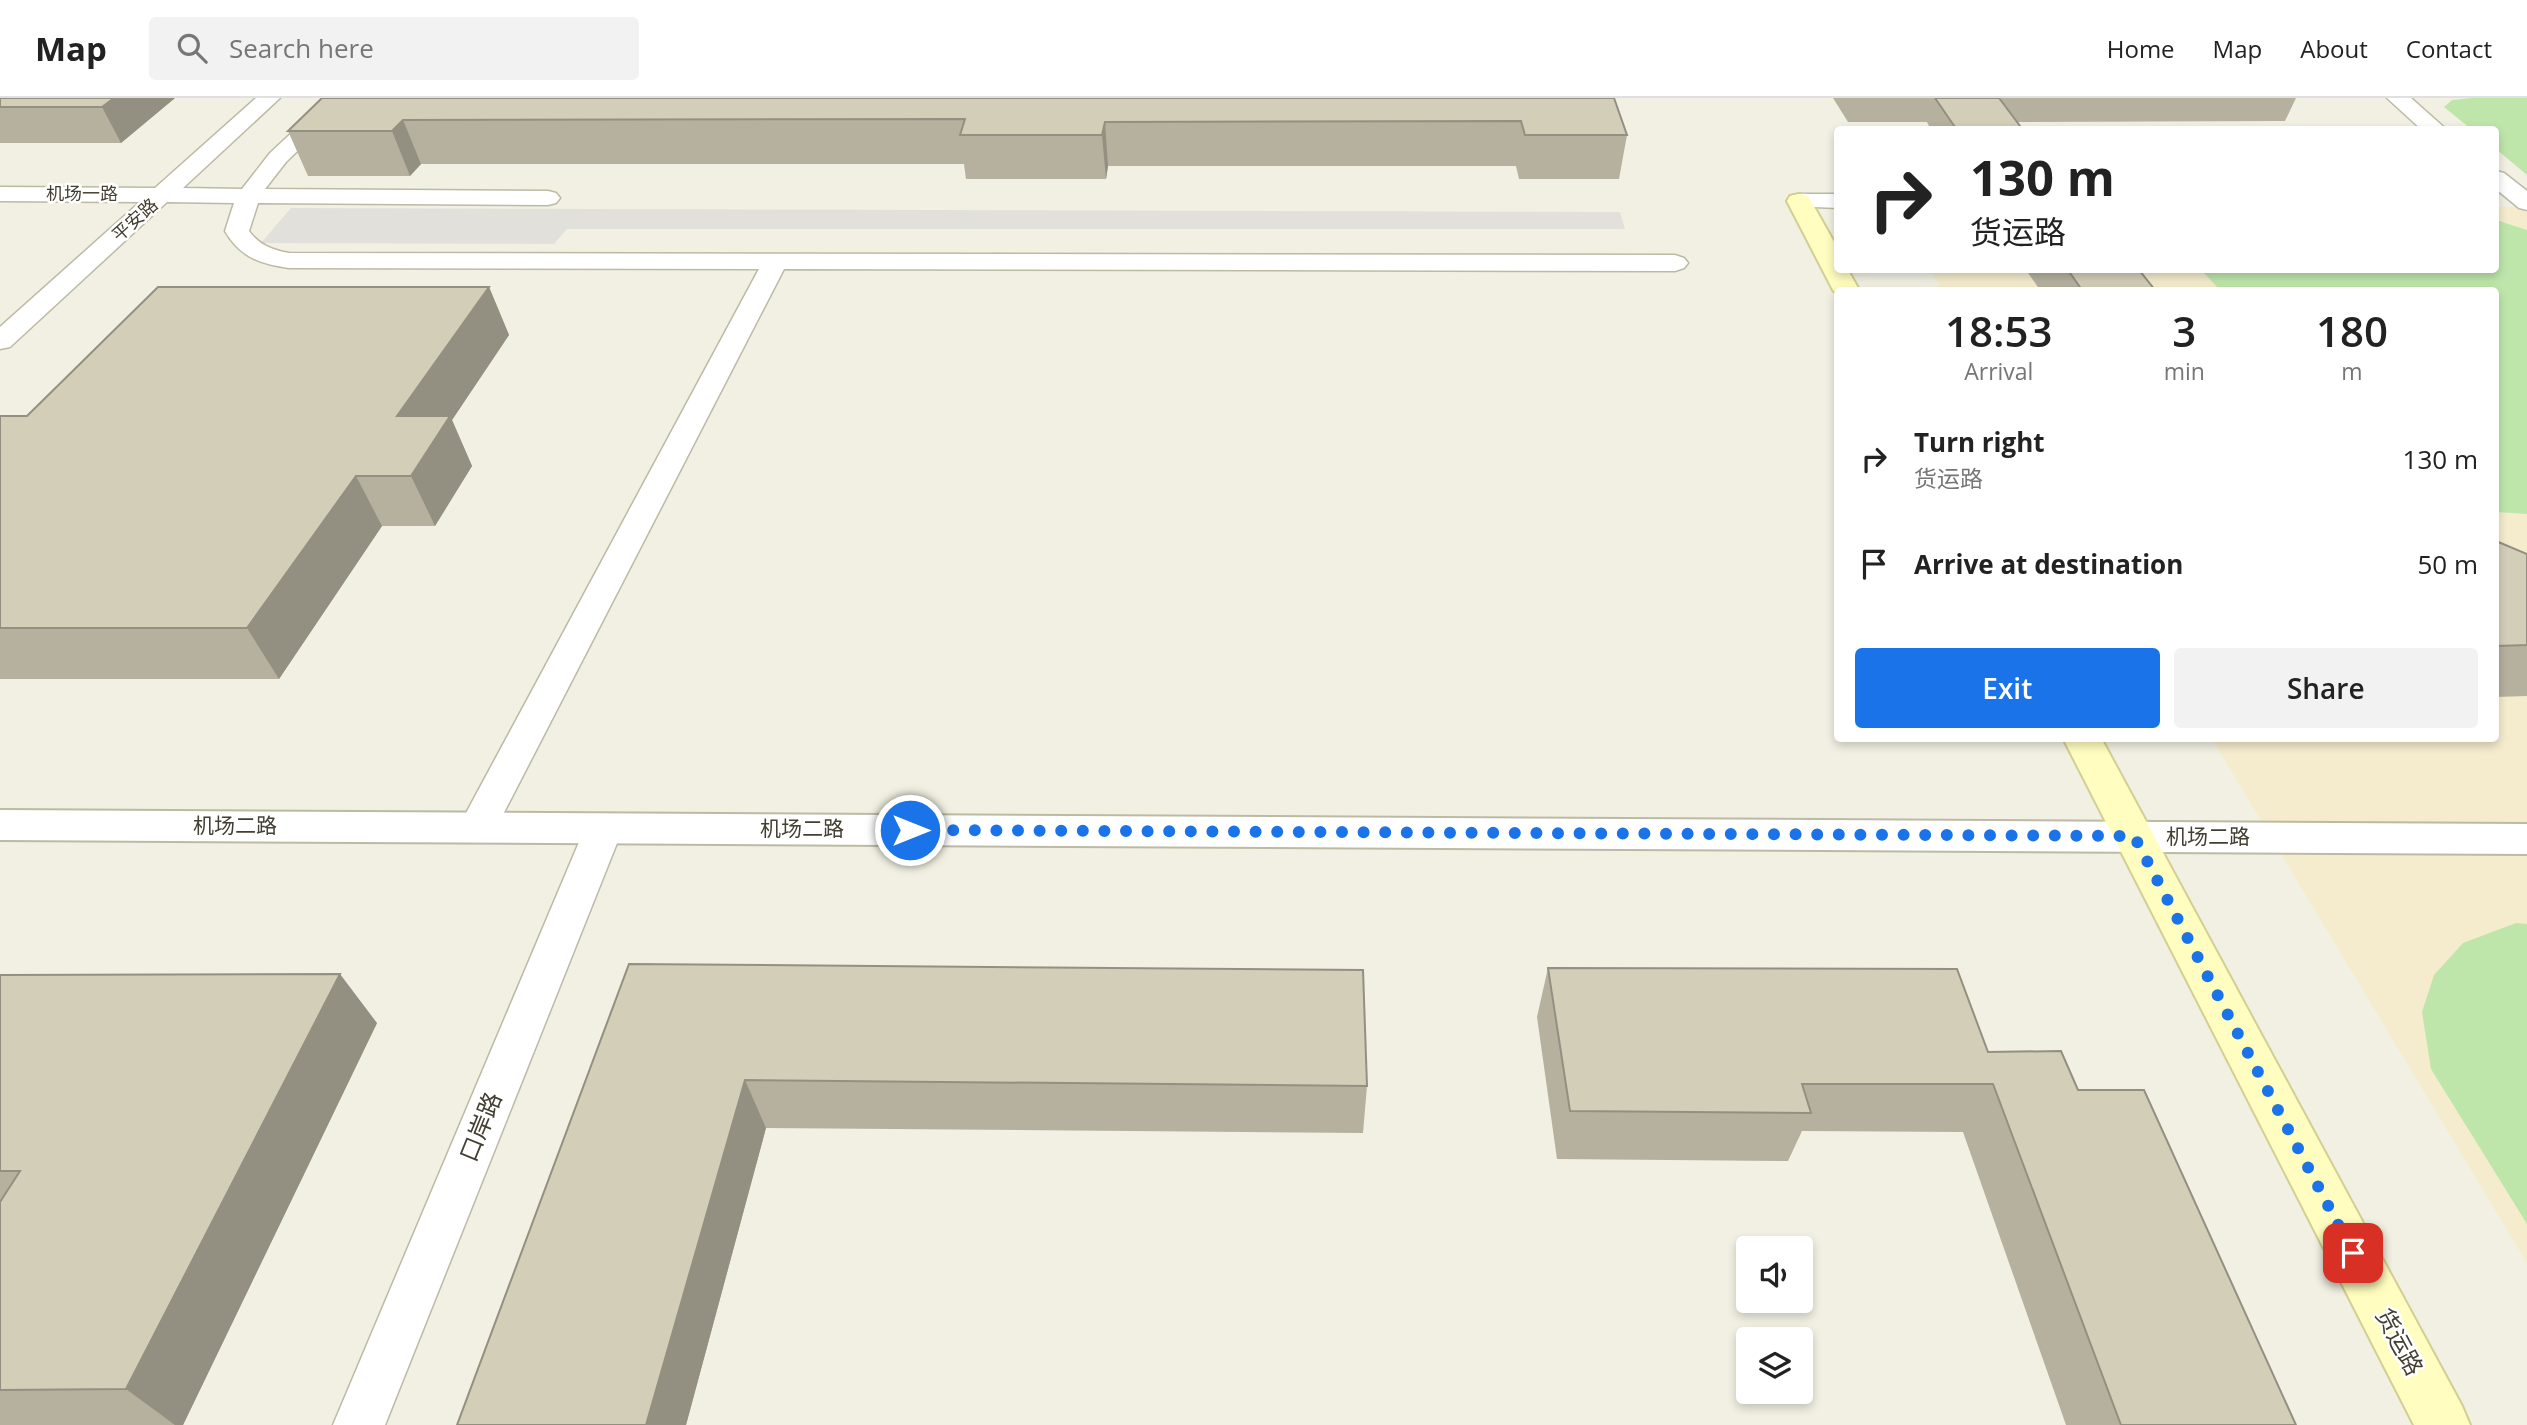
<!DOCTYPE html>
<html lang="en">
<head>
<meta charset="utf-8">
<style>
	:root { --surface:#fff; --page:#f2f2f2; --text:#222; --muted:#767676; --line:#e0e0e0; --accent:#1a73e8 }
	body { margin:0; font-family:"Open Sans","Noto Sans SC",sans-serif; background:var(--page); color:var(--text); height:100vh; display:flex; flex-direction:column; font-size:26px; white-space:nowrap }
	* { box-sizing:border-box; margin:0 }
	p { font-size:23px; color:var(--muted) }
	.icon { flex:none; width:38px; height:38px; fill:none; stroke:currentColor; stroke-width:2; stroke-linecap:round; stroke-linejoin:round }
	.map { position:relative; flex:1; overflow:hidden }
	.drawer { position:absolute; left:1834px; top:189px; width:665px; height:455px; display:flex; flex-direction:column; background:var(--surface); border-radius:7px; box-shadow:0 4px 10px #0003 }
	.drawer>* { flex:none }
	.hud { position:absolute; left:1834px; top:28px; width:665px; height:147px; border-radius:7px; box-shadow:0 4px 10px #0003; background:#fff; color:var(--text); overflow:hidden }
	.tools { position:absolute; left:1736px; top:1138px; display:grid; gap:14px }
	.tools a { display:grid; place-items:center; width:77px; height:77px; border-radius:7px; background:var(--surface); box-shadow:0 4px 10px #0003; font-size:35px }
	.pin { position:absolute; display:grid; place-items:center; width:60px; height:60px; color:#fff; margin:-30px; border-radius:14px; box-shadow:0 4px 10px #0006 }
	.me { position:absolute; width:77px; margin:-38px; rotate:90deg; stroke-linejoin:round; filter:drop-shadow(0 0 5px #0008) }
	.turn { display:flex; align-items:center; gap:24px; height:147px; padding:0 21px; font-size:32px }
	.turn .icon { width:91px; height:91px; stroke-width:2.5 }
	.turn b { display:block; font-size:49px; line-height:60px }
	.eta { display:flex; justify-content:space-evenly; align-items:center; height:119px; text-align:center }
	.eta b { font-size:42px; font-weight:600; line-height:49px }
	.primary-button { display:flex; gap:14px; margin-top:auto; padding:14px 21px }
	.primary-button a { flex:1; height:80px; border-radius:7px; background:var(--accent); color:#fff; font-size:28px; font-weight:600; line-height:80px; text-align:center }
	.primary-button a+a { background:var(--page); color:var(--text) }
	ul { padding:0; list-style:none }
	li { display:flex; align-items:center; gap:21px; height:105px; padding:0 21px }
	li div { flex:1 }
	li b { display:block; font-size:26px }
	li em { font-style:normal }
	header { display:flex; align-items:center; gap:42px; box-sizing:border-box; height:98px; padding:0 35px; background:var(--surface); border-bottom:2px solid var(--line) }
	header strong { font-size:33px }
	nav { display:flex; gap:38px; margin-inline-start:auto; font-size:24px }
	.search { width:490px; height:63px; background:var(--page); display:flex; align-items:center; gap:18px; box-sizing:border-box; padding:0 24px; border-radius:7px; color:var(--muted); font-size:26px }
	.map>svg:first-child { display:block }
	.commercial { fill:#f4eccc }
	.green { fill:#bee6aa }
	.parking { fill:#e1e0db }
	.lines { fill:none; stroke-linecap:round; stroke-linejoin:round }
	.lane-casing { stroke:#bcbaa5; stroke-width:3 }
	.street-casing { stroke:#bcbaa5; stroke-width:4 }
	.secondary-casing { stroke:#d2cf92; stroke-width:4 }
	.lane { fill:#fff; fill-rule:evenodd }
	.street { fill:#fff; fill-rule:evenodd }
	.secondary { fill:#fffdbf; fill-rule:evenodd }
	.wall { fill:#b5b19e }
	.shaded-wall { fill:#949081 }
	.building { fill:#d3ceb8; stroke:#949081; stroke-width:2 }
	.route { stroke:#1a73e8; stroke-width:12; stroke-dasharray:0 21.6 }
	.labels { text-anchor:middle; stroke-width:5; stroke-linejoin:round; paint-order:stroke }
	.far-street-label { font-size:18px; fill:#434033; stroke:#fff }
	.street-label { font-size:21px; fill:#434033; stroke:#fff }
	.near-street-label { font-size:24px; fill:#434033; stroke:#fff }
</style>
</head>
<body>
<header>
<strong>Map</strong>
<div class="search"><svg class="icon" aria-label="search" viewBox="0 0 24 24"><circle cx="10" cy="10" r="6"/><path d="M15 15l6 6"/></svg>Search here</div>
<nav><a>Home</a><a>Map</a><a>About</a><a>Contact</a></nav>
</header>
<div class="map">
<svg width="2527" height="1327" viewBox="0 0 2527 1327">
	<rect width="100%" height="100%" fill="#f1f0e2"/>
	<path class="commercial" d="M2496,109H2527V1165L2212,641L2496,640V192H1942L1930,172H2496Z"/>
	<path class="green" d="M2472,0H2527V77L2496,51V32L2471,31L2444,9L2452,2Z
		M2496,122L2527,132V416L2496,414V192H2220L2201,172H2496Z
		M2516,825L2527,826V1126L2431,971L2422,914L2434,877L2463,845Z"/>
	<path class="parking" d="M291,110L1620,114L1625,131H567L554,146L261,145Z"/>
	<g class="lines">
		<defs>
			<path id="lane" d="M256,0H280L183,90L242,91L270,55L329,0H352L286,64L265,91L548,93L556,95L560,100L556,105L548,107L258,105L249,133C259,147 272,152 289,155L1675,157L1684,160L1688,165L1684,170L1675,173L784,171L496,730L491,740L477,744L463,740L458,730L759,171L289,170C260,166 240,159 225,133L234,105L167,104L10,249L0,251V229L140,104L0,103V89L155,90Z
				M2387,0H2411L2447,32H2422Z
				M2496,73L2504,75L2527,93V112L2519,110L2496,91Z
				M1799,96H1838V110L1791,108L1787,103L1791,98Z
				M604,716L618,720L623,730L385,1327H333L585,730L590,720Z"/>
			<path id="street" d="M0,712L2527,726V756L0,742Z"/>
			<path id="secondary" d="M1799,96L1808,98L1838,151V172H1848L1859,192H1838V198L1833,192L1787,103L1790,98Z
				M2063,640H2101L2462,1308L2470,1327H2414Z"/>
		</defs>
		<use href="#lane" class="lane-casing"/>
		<use href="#street" class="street-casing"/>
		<use href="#secondary" class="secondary-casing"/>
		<use href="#lane" class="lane"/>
		<use href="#street" class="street"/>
		<use href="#secondary" class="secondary"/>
	</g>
	<path class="wall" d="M0,0H175L121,45H0Z
		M322,0H1614L1627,37L1619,81H1519L1516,68H1108L1106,81H966L964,66H421L410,78H308L288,33Z
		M1833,0H2296L2285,23L2017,24L2023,32H1931L1927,24H1848Z
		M2026,172H2139L2155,192H2040Z
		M489,189L509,237L452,322L472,368L435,428H382L279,581H0V318H27Z
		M2496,443L2527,456V598L2496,599Z
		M629,866L1367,988L1363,1035L766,1030L686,1327H457Z
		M1548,870L1988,954L2078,992L2296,1327H2066L1963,1034L1802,1033L1788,1063L1557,1061L1537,919Z
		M0,877L377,925L183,1327H0Z"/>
	<path class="shaded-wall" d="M114,0H175L121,45L102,9Z
		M403,22L421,66L410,78L392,33Z
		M1105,24L1108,68L1106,81L1102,37Z
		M489,189L509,237L452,322L472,368L435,428L411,378L397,318Z
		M356,378L382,428L279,581L247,530Z
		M340,876L377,925L183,1327H175L126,1291Z
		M745,982L766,1030L686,1327H646Z"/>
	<path class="building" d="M0,0H114L102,9H0Z
		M322,0H1614L1627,37H1525L1521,23L1105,24L1102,37H960L965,21L403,22L392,33H288Z
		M1935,0H1999L2023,32H1957Z
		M2068,172H2139L2155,192H2082Z
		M158,189H489L397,318H450L411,378H356L247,530H0V318H27Z
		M2496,443L2527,456V547L2496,548Z
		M629,866L1363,872L1367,988L745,982L646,1327H457Z
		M1548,870L1957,871L1988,954L2061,953L2078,992H2144L2296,1327H2121L1993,986H1802L1811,1015L1570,1013Z
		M340,876L126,1291L0,1292V1104L20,1073H0V877Z"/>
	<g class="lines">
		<path class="route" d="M910,732L2134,738L2353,1155"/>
	</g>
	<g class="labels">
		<g class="far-street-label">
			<text x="82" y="102">机场一路</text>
			<text transform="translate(135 122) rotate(-42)" y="6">平安路</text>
		</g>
		<g class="street-label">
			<text x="235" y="735">机场二路</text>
			<text x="802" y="738">机场二路</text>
			<text x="2208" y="746">机场二路</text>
		</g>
		<g class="near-street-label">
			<text transform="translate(481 1029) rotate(-68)" y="8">口岸路</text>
			<text transform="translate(2399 1244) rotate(62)" y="8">货运路</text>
		</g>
	</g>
</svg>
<div class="tools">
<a><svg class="icon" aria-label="sound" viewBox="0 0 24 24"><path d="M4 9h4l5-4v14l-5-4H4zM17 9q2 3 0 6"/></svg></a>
<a><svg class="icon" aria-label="layers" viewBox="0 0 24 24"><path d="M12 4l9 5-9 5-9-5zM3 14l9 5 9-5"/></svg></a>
</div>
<div class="pin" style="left:2353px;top:1155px;background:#d93025"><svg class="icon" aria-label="arrive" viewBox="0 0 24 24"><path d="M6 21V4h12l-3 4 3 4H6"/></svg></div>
<svg class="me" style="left:910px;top:732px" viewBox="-20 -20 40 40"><circle r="17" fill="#1a73e8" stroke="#fff" stroke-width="3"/><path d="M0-11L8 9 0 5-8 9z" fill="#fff"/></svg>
<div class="hud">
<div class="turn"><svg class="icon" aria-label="right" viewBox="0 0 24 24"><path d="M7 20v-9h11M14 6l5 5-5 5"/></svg><div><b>130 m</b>货运路</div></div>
</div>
<section class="drawer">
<div class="eta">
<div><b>18:53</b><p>Arrival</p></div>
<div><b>3</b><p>min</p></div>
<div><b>180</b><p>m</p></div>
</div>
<ul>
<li><svg class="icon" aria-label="right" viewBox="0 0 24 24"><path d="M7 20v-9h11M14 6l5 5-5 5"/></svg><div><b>Turn right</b><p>货运路</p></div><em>130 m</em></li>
<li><svg class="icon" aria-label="arrive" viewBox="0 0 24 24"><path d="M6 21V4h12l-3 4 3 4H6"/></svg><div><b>Arrive at destination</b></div><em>50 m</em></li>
</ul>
<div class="primary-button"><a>Exit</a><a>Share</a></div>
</section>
</div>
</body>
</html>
